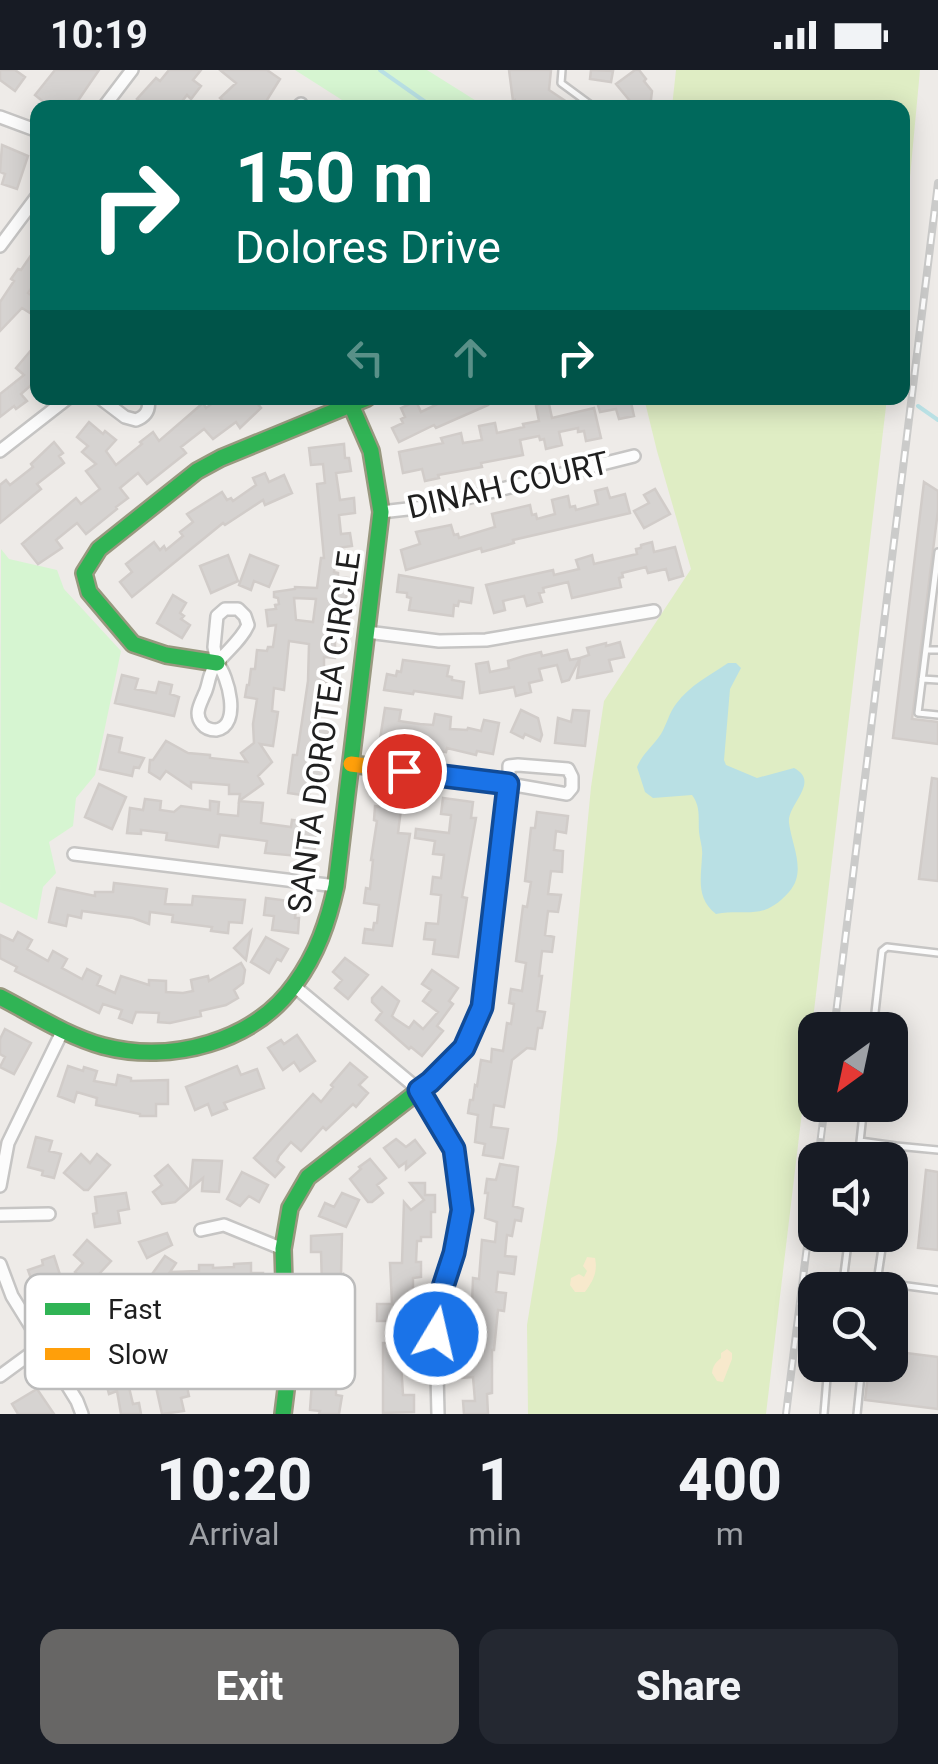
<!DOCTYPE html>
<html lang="en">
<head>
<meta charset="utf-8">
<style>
	:root { --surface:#171b24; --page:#242831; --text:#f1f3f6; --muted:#9ea1a6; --accent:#676665 }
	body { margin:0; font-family:Roboto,sans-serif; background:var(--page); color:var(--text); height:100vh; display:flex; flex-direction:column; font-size:38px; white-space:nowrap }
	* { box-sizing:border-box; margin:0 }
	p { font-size:32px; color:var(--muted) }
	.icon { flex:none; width:55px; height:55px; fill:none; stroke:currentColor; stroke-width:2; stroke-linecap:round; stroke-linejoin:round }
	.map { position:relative; height:1344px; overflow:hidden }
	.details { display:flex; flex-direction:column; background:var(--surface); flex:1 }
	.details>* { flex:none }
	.top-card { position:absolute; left:30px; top:30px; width:880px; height:305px; border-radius:20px; box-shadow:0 5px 25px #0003; background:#00695c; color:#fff; overflow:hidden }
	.needle { width:65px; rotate:213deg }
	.fabs { position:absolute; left:798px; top:942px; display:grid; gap:20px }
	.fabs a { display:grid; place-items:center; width:110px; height:110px; border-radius:20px; background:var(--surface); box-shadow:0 5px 25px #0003; font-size:50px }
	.pin { position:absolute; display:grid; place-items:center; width:85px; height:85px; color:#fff; margin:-42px; border:5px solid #fff; border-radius:50%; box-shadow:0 2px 10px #0007 }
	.me { position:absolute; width:110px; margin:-55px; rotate:9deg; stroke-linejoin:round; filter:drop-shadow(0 0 8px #0008) }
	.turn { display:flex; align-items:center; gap:35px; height:210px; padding:0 40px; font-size:45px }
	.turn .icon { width:130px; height:130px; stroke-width:2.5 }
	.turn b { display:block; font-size:70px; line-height:85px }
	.lanes { display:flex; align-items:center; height:95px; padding:0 40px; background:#0003; justify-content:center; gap:50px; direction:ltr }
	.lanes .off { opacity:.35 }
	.eta { display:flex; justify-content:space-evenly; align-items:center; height:170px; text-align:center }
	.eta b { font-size:60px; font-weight:800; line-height:70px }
	.primary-button { display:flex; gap:20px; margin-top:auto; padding:20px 40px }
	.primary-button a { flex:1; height:115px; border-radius:20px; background:var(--accent); color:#fff; font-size:40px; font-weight:800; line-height:115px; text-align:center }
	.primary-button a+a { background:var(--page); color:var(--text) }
	.status { display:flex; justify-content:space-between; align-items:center; height:70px; padding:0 50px; background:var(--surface); direction:ltr }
	.status svg { height:28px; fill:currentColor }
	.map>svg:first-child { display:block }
	.grass { fill:#dfedc4 }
	.sand { fill:#f7e9cc }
	.park { fill:#d6f5d1 }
	.water { fill:#b9e0e4 }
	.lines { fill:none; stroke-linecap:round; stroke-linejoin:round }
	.stream { stroke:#b9e0e4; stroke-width:4 }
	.building { fill:#d6d3d1; stroke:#d1ccc9; stroke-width:2.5; fill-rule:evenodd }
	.lane-casing { stroke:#c6c5c4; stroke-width:10 }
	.street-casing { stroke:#c6c5c4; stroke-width:16 }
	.fast-casing { stroke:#99987f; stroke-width:20 }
	.slow-casing { stroke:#99987f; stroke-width:20 }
	.lane { stroke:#fcfcfc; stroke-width:5 }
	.street { stroke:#fcfcfc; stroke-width:11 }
	.fast { stroke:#30b455; stroke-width:15 }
	.slow { stroke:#ff9f0a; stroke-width:15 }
	.rail-casing { stroke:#cbcbca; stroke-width:8 }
	.rail { stroke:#fff; stroke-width:4; stroke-dasharray:11; stroke-linecap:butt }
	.route-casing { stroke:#114b97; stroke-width:25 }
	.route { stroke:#1a73e8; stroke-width:18 }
	.labels { text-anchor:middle; stroke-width:8; stroke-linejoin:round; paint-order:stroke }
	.street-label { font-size:32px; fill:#1f1f1f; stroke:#fff }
	.key { fill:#fff; stroke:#bcbcbc; stroke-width:2.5 }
	.key-label { font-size:28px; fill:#1f1f1f }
</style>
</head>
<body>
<div class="status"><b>10:19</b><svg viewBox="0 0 49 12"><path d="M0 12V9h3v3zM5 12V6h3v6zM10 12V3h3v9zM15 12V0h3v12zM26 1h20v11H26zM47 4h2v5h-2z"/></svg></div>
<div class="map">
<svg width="938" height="1344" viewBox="0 0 938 1344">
	<rect width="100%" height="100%" fill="#eeebe8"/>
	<path class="grass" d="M676,0H920L903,182L902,38L672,37Z
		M644,328H887L766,1344H528L527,1255L557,1070L591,717L604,631L691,499L657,381Z"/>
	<path class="sand" d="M587,1187L595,1188C598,1202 593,1211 585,1222H575L570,1215L571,1208L579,1204L584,1207L587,1201L583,1196Z
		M727,1279L732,1283V1289L723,1312L717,1311L712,1303C713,1296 715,1293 721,1288V1283Z"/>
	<path class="park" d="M295,0H427L486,37H353Z
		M1,479L9,489L57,500L64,519L121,581L95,705L76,728L73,756L49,772L56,803L43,817L37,850L0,832Z"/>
	<path class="water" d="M728,593H736L741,598L730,619L724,690L726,695L757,708L794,698C821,712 787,734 789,753C792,776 807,802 789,822C762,852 748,838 716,844C696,828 701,809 702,786C703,778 700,771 699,762C698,748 701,737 692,725L653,728L645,722L637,697C643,683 653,676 661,664C667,654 669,643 676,634C690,615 709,606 728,593Z"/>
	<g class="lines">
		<path class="stream" d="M380,0L434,38
			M918,336L938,350"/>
	</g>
	<path class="building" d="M0,0H15L25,7L15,21L0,10Z
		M55,0H99L73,38H51L35,25Z
		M169,0H201L193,10L201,16L191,29L187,25L177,38H147L137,29L156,8L160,11Z
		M220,0H267L280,9L262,38H230L220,28L236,13Z
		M509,0H551L549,20L576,38H517L515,30L513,31Z
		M591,0L613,1L611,12L590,9Z
		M635,0H639L646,9L644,11L652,21L650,38H629L630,31L616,14Z
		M2,75L28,86L17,119L2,114L5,104L0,102Z
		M38,175V209L28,223L38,230V248L22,238L0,261V232L14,211L11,209L18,199L21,200Z
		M38,272V309L21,324L27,331L16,339L14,336L0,347V324L24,305L16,298Z
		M220,328H253L261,338L240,358L236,352L213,369L204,359L181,377L186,383L147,414L138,403L120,418L128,428L116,437L117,439L86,464L77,453L56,470L62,478L38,494L22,474L76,428L81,434L100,419L86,401L96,394L82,382L88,376L77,367L89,352L103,364L105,361L116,370L106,381L116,395L142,374L140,372L153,362L159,371L203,333L206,338Z
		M440,328H485L488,335L436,358L434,355L399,372L392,358L403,353L401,349L405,347L401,338L416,331L421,342L442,332Z
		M596,328H630L634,346L619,349L616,339L600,342Z
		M542,331L549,334L552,348L594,338L601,368L586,371L584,361L578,362V358L559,362L562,375L546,379L544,369L540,370L539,366L520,370L523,385L481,393L482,397L438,405L439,408L425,411L422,399L403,403L399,382L443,373L441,368L461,363L463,373L482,370L479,356L495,353L497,363L524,357L523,354L539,351L536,336Z
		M54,372L63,383L59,386L64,393L37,414L41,419L0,453V415L6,410L10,415L33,397L31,394Z
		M344,374L345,388H349L351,401L336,403L340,430L354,428L355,443L339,445L341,464L350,463L352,476L337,478L334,502L338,503V507L349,508L343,547L333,545L332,550L328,549L325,570H335V588L324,587V613L335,614L333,627L322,625L318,655L330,656L328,668L316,667L312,697L324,698L323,710L311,709L309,726L288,723L293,685H297L308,611L309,574L289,571L284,620L274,618L272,641L278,642L273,676L260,674L272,692L258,706L263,714L239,731L240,724H229V715L191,712V718L166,701L160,709L149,702L150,690H153L166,671L188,683L210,685V688L247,692L241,683L254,673L253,654L257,629L245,627L247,615H249L251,599H255L257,580L267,581L268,577H273L276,555L268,556L266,540L276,539L275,535L279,534L278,528L274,527V522L295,519V517L317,518L321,488H324L317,414L325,413L323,394L311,395L309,378ZM294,528L316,529L313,552L296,550Z
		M265,403L269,412L284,405L292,423L265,435L263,430L225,455L223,453L132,527L120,512L132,502L126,494L154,472L160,480L164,476L166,480L183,466L180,462L193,452L187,444L222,422L227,430L231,428L233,431L256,415L253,408Z
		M924,412L938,421V440L912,649L938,652V674L893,668Z
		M607,418L610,428L625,424L630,443L513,470L514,473L482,482L481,478L406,500L401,480L420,474L416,462L451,455L454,465L458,464L459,468L495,457L492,444L530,435L532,445L536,444L537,449L555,444L552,430L568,426L570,437L575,436L576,440L598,434L595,421Z
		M655,419L670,444L644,458L634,441L649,433L644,425Z
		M652,472L654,482L675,477L683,506L669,510L666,499L648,503L646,497L622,503L623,507L619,508L621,517L572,528L568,512L543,518L544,522L539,523L542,532L527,536L524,526L503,531L505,540L494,543L486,515L553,500L554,505L579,499L576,490L592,485L594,494L637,484L636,479L641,478V475Z
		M228,485L238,511L211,523L200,496Z
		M250,485L278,496L269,517L254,511L251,520L239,515Z
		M399,505L473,518L471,533L459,531L458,536L454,535L453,546L409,540L411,528L407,527V523L397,522Z
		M173,525L186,533L180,543L184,546L181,549L190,555L182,568L157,553Z
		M620,572L624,587L609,590L612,601L577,608L580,588L589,585L587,578L606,573V576Z
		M567,580L570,590L580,588L569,610L562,612L557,595L539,599L542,610L529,613L531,622L516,626L514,617L480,623L476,594L488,592L490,602L509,598L508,591L524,586L541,582L542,586Z
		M403,590L449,596L447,606L452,607V610L464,612L462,628L414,621L413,624L384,620L387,604L396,606L397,601L401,602Z
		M122,605L138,609L135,619L156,623L159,612L172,615L170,624L179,627L174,646L115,633Z
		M385,638L401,640L399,651L420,654L433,655L435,644L451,647L450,659L467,660L468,658L481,661L484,650L499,653L493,684L477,681L476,685L447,678L446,682L409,677L396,675L397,671L380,669Z
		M521,640L538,648L542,665L540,671L525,664L523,668L511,662Z
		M573,640L589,641L585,676L555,673L558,648L571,652Z
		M108,665L122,668L119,682L144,688L139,698L134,697L132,706L100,699Z
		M932,708L938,709V811L919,809Z
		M99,714L126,727L112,759L85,747Z
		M382,721L403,723L398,763L410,764L392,876L363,873L365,859L373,860L374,853H377L379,835L364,833L366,818L370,819L373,790H371L377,751L374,750L375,736L380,737Z
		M443,728L473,732L471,748H476L462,827L467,828L458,887L433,884L435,870L424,869L426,853L438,854L441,825L431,824L433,807L441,808L444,785L433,784L435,771L415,768L416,759L449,763L451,745L441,744Z
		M145,729L161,731L160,740L174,742L181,736L210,740V731L219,732L218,744L238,746L239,731L263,733L261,753L291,757L292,750L318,753L314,784L298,782V786L265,783L267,771L220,765L218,777L166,770L167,763L141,760V764L127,763L130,738L143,740Z
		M537,742L568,746L566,763L556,761L554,780L563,781L562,802L551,801L548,824L561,825L558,842L548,841L545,865L554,867L552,882L542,881L539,906H542L537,941L545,942L542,958H538L535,979L527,978L512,990L504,1037L494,1035L491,1057L508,1059L503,1088L483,1085L485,1074L475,1072L478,1045L468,1043L470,1030H473L475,1015L477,1016L481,990L491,992L492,979L503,981L507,953L511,954L514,934L509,933L511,919L522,921L526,893L516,891L523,836L527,837L531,812L525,811L531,758H535Z
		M114,813L167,819L165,834L192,835L193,826L245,830L242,853L229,852L228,863L211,861L212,857L172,852L173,845L150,842L149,854L133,848L82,841L81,848L68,845L66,856L49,852L57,818L95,826V822H113Z
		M266,828L297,832L295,848H299L298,863L272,860L274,846L264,845Z
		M251,861L246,890L234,878Z
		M18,862L32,870L27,879L48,891L53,881L67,889L62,898L82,909L87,899L101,906L97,915L115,923L121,906L149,915V910L166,911V922L183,923L193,921L191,910L208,906L209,911L241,893L245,900L243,913L234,920L238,928L226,935L200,941L201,946L170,953L158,952L159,943L136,942L132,953L119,948L122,940L103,934L99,943L15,901L17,897L0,888V865L13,871Z
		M266,867L288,879L281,891L277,889L269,903L251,892Z
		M345,888L368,905L348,929L335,918L342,910L333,902Z
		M432,900L458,918L449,931L453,934L437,956L443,961L422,986L411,977L409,979L376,950L382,942L372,932V928L382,917L399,931L392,946L394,948L409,958L414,951L423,959L438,942L423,931L431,920L422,914Z
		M5,959L31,973L14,1004L0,997L5,987L0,984V969Z
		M297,965L315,991L300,1001L294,992L283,1000L268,978L281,970L284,974Z
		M350,993L367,1007L359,1015L368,1023L356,1037L353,1034L326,1060L323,1057L301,1081L291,1072L279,1086L277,1091L284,1097L275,1107L254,1088L313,1024L321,1032L333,1017L331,1015Z
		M68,996L83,1001L84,997L97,1001L94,1011L116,1015L118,1005L131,1008V1011L168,1010V1034H156V1046H140V1044L96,1035L97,1028L77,1022L74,1032L58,1026Z
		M237,996L241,1005L257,999L264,1018L224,1033L227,1039L212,1045L208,1034L195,1040L186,1017Z
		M36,1067L52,1071L49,1081L61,1084L54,1108L42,1105L43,1101L28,1097Z
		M396,1069L406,1077L415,1070L425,1083L406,1099V1092L399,1097L384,1078Z
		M81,1084L90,1093L97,1084L110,1095L88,1120H84L64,1103Z
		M370,1089L386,1108L377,1115L383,1123L372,1132H368L350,1109L361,1099L359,1097Z
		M193,1090L222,1091L219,1122L202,1121L203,1108L190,1119Z
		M500,1094L518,1097L513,1136L523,1139L521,1151L515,1150L512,1166L507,1165L505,1186L516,1187L514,1204L498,1202L496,1222L506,1223L504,1241L498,1240L494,1280H492V1323L487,1324L488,1344H464L463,1331H475L473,1307L462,1308V1287L466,1259L476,1260L479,1238L472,1237L473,1208L479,1209L482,1170L495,1172L497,1152L485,1148L488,1123H485L487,1109L496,1110Z
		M168,1095L189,1120L175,1132L162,1134L153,1122L162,1115L155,1106Z
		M926,1100L938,1102V1180L918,1178Z
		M242,1102L268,1115L259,1132L249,1126L240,1136L227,1129Z
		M410,1113H425V1125H435V1142H431V1167H421V1171H417L416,1192H421V1207L413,1208V1222H408L409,1248H412V1286L402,1287L401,1292L403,1325H414V1342L383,1343V1273H388V1251H377V1234H392L390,1193H402L404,1132L411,1140L424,1130Z
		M126,1123L129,1139L118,1141L120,1153L95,1157L93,1144L97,1143L95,1127Z
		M342,1123L359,1130L346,1157L319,1146L325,1133L334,1137Z
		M167,1163L172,1175L147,1188L139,1172Z
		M342,1164L341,1205L343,1204L344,1234H340L341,1284H346L347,1301H336V1325L342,1326L339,1344H319L320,1341L310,1340L314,1284H323L321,1257H311L310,1217L322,1216L321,1182H311V1166Z
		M87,1170L111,1191L89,1215L75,1202L83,1193L74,1185Z
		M54,1186L62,1211L35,1220L28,1200L43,1195L42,1190Z
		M165,1186L176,1193L170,1202L199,1201V1195H213V1198L234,1197V1194L251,1193V1203H263V1222L228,1225V1230L221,1231H190L189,1205L169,1233L155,1223L161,1214L150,1207Z
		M83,1223L92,1258L105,1255L108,1271L98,1273L104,1297L123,1292L133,1334L139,1333L141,1344H121L117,1321L109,1324L106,1313L94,1316L88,1289L79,1291L70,1255L59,1258L52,1231Z
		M890,1281L938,1287V1339L865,1330L869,1295H890Z
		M186,1312L189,1326L181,1328L184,1341L162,1344L156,1317Z
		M37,1319L54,1344H18L12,1334Z"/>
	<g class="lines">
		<defs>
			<path id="lane" d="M562,0L561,13L595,38
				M938,482L918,643L938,645
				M926,580H938
				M922,609L938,610
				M873,960L882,881L887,877L938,883
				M860,1071L896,1076
				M858,1090L864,1035
				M890,1120L896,1076L938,1080
				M884,1165L877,1212L938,1220
				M842,1220L849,1165
				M824,1344L828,1295
				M857,1344L862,1295"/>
			<path id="street" d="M103,38L132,0
				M297,38L301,34
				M0,47L38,61
				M0,176L38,125
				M100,328L125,347L136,350C147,346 150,339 148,328
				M0,381L68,328
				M381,442L434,436L634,386
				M367,562L439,571L486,570L654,541
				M217,593C228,605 242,656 216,660C210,660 205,658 202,654C194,644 200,635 204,625C209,616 208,606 214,597C225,582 241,571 248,555L245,546L238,539H225L217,546L214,577L217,593
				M518,695L568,699L572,707V718L567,724L509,714V696Z
				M74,784L336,816
				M294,916L419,1020L453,1079L462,1140L454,1183L439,1226L436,1264L438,1344
				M0,1116L8,1073L63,960
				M0,1145L49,1144
				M201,1160L224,1155L283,1179
				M0,1194L12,1226L77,1331L82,1344
				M0,1306L41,1276
				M222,1312H287"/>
			<path id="fast" d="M217,593L166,585L133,574L89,522L84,503L99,479L197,401L221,388L367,328
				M0,927C33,944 67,966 103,976C171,994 254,972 295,914C317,884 328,852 336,816L381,442L371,381L348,328
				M283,1344L287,1312L283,1179L290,1138L308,1107L430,1012L464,979L482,937L484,924"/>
			<path id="slow" d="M351,694L509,714L484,924"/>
		</defs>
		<use href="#lane" class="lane-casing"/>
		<use href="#street" class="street-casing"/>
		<use href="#fast" class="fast-casing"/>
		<use href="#slow" class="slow-casing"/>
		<use href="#lane" class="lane"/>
		<use href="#street" class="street"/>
		<use href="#fast" class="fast"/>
		<use href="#slow" class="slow"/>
		<defs>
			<path id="rail" d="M834,960L938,113
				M818,1090L825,1035
				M786,1344L815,1112"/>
		</defs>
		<use href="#rail" class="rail-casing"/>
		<use href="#rail" class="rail"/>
	</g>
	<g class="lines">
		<defs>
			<path id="route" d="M404,701L508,714L482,937L464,978L430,1012L419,1020L454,1079L462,1140L454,1183L440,1226L436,1264"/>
		</defs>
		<use href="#route" class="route-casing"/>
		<use href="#route" class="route"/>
	</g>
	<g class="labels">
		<g class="street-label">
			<text transform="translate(508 415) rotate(-13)" y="11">DINAH COURT</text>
			<text transform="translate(324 662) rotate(-82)" y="11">SANTA DOROTEA CIRCLE</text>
		</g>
	</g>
	<rect x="25" y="1204" width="330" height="115" rx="15" class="key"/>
	<rect x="45" y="1233" width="45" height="12" fill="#30b455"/>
	<rect x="45" y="1278" width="45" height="12" fill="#ff9f0a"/>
	<g class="key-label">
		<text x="108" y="1249">Fast</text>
		<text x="108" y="1294">Slow</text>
	</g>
</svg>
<div class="fabs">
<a><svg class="needle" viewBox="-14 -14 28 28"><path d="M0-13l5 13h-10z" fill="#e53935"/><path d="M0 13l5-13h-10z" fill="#9ea1a6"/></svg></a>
<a><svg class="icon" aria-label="sound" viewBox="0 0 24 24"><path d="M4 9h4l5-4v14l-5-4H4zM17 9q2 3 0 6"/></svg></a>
<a><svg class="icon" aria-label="search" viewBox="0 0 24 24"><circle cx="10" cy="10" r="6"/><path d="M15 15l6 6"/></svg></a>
</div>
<div class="pin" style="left:404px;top:701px;background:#d93025"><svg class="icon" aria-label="arrive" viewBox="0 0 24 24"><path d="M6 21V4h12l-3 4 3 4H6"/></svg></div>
<svg class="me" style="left:436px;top:1264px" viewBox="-20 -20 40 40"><circle r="17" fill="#1a73e8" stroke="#fff" stroke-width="3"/><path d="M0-11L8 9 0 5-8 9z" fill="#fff"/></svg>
<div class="top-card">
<div class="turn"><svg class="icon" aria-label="right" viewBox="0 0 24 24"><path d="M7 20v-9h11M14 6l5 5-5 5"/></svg><div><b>150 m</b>Dolores Drive</div></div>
<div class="lanes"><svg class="icon off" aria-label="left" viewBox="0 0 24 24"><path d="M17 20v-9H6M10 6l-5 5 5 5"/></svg><svg class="icon off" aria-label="ahead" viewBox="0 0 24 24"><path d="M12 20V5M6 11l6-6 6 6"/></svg><svg class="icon" aria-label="right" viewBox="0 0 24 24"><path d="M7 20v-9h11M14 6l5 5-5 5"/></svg></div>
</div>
</div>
<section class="details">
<div class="eta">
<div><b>10:20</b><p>Arrival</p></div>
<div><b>1</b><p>min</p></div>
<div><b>400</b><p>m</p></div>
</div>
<div class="primary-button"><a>Exit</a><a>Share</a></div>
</section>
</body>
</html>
